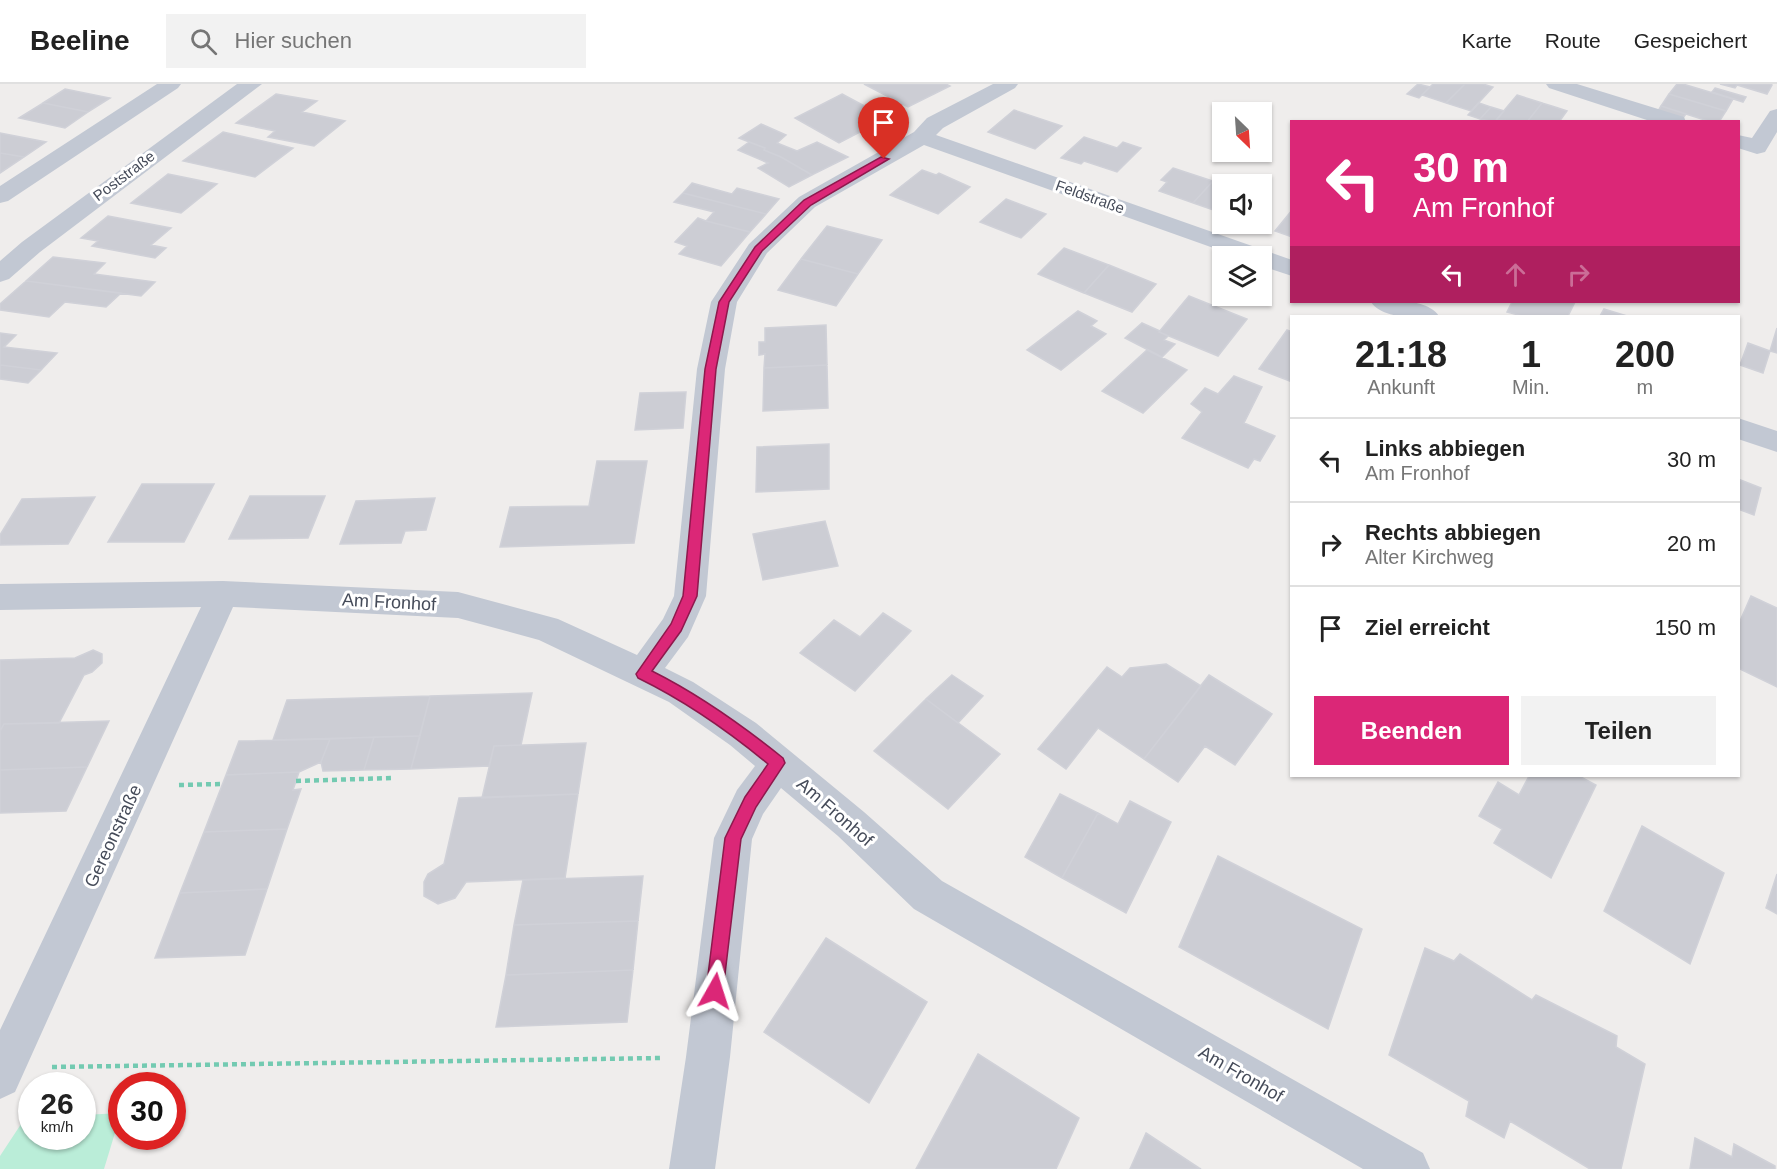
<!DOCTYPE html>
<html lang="de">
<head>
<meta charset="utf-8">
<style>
	:root { --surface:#fff; --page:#f2f2f2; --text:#222; --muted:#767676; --line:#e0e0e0; --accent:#db2777 }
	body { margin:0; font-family:Helvetica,sans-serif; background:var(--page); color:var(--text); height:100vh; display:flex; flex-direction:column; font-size:22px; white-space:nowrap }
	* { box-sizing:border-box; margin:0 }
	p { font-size:20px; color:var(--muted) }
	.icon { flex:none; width:33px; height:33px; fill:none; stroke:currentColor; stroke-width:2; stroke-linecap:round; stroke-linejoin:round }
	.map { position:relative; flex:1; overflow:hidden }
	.panel { position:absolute; left:1290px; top:231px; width:450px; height:462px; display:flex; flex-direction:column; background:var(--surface); border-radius:0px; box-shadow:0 2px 4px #0004 }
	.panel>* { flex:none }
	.guide { position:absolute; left:1290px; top:36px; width:450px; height:183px; border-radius:0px; box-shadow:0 2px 4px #0004; background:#db2777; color:#fff; overflow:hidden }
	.needle { width:39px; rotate:155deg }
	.controls { position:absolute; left:1212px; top:18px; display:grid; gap:12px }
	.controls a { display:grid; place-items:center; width:60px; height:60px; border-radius:0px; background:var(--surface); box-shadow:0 2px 4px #0004; font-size:30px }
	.speed { position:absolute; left:18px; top:988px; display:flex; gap:12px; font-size:30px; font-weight:700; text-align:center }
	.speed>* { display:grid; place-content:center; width:78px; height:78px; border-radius:50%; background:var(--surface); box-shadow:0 2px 4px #0004; line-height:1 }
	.speed small { font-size:15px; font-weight:400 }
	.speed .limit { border:9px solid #d22; background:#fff; color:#111 }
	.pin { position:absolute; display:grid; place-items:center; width:51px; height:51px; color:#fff; margin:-62px -26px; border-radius:50% 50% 50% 0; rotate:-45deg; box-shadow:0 0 6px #0007 }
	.pin .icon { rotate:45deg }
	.me { position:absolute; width:66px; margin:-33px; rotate:6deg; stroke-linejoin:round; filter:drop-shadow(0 0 4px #0008) }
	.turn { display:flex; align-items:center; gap:21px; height:126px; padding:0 24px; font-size:27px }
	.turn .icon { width:78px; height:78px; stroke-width:2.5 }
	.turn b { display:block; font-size:42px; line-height:51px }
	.lanes { display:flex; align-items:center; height:57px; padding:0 24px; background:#0003; justify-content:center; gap:30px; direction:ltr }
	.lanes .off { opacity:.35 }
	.eta { display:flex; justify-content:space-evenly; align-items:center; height:102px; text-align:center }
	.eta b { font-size:36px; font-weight:700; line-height:42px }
	.action { display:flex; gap:12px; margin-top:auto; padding:12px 24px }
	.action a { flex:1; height:69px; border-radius:0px; background:var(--accent); color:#fff; font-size:24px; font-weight:700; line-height:69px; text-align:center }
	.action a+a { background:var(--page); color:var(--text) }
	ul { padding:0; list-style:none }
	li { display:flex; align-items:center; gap:18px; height:84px; padding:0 24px; border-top:2px solid var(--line) }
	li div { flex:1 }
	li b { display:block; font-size:22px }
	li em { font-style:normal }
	header { display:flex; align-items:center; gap:36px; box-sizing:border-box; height:84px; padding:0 30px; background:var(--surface); border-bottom:2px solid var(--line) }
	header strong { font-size:28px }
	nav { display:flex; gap:33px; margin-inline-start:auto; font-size:21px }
	.search { width:420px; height:54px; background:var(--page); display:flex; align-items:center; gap:15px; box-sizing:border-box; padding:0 21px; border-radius:0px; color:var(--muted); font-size:22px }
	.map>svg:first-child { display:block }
	.green { fill:#baedd8 }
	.building { fill:#cccdd4; stroke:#d0d1d8; stroke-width:1.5 }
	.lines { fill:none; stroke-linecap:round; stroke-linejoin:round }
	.path { stroke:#73cab1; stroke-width:4.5; stroke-dasharray:5 4; stroke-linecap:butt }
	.minor { fill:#c2c8d3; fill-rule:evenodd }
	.route { fill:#db2777; stroke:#8e194d; stroke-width:1.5 }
	.labels { text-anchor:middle; stroke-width:6; stroke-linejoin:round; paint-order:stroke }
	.far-street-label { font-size:15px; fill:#454b59; stroke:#fff }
	.street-label { font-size:18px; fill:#454b59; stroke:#fff }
</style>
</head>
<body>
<header>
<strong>Beeline</strong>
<div class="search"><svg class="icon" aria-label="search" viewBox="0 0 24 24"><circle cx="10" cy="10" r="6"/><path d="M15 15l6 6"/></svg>Hier suchen</div>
<nav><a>Karte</a><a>Route</a><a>Gespeichert</a></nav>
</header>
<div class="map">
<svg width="1777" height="1085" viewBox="0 0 1777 1085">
	<rect width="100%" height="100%" fill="#efedec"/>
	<path class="green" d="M121,1029L104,1085H0V1072L25,1034H31L32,1053H82L83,1031Z"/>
	<path class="building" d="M864,0H946L950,2L908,23Z
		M1418,0L1430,3L1419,14L1407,10Z
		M1433,0H1465L1446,19L1422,11Z
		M1465,0H1483L1493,3L1471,27L1446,19Z
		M1677,0H1683L1733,15L1726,27L1669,10Z
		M1720,0H1770L1772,1L1767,10L1737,1L1735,4Z
		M1715,4L1746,13L1743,18L1712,8Z
		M65,5L110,14L88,28L43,19Z
		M276,10L317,17L302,28L345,37L314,62L268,53L275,47L236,39Z
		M842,10L887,34L839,59L795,34Z
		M1669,10L1726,27L1719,38H1711L1661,22Z
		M1517,11L1542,19L1527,38L1496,36Z
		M43,19L88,28L65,44L19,34Z
		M1479,19L1491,23L1480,35L1468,31Z
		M1542,19L1555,23L1567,27L1559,38H1527Z
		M1661,22L1686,30L1683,34L1658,27Z
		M1491,23L1504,27L1495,38L1480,35Z
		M1014,26L1062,42L1035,65L988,48Z
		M761,40L786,51L777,59L797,67L817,58L848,73L812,91L781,73L764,66L765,64L739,54Z
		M223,48L293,64L255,93L183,77Z
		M0,49L46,58L24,73L0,69Z
		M1084,53L1117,64L1123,58L1141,64L1117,88L1084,77L1081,80L1061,74Z
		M749,58L765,64L764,66L781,73L812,91L789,103L758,84L768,79L738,66Z
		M0,69L24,73L0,89Z
		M1173,84L1213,97L1193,119L1159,107L1167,98L1161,96Z
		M922,86L936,91L939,89L970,103L938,130L890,111Z
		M168,90L217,100L181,129L131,119Z
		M1234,93L1254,100H1222V129L1193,119L1216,94L1229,99Z
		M692,99L732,110L737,104L779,115L766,130L683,109Z
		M683,109L766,130L750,148L706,137L714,128L674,118Z
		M1006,115L1046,130L1021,154L980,138Z
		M1292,126V153L1275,147Z
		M108,132L171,144L151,161L166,164L155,174L92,162L98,157L81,154Z
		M698,134L706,137L750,148L721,182L679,170L687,162L675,158Z
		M827,142L882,156L858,190L801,175Z
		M1064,164L1109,181L1084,209L1038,190Z
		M53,173L105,179L94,190L155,198L141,212L26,197Z
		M801,175L858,190L836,222L778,206Z
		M1109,181L1156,200L1132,228L1084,209Z
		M26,197L121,209L106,223L65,218L49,233L0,226V220Z
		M1189,212L1247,235L1218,272L1159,248Z
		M1512,218H1575L1568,232H1522L1507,228Z
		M1604,225L1627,232H1600Z
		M1078,227L1097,237L1091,242L1106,250L1061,286L1027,266Z
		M1142,239L1160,247L1159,248L1168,252L1164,256L1175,260L1162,273L1125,254Z
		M826,241L827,281L764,284L765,270L759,271V258H765V244Z
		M1777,244V269L1770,267Z
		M1287,246L1292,248V298L1259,285Z
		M0,249L16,251L4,263L57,269L41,286L0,281Z
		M1748,259L1770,267L1763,289L1740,281Z
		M1147,266L1187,286L1143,329L1102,307Z
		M0,281L41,286L28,299L0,295Z
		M827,281L828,324L763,327L764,284Z
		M1234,292L1262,303L1244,339L1275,352L1260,377L1254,375L1248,384L1182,354L1202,328L1191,320L1205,304L1218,310Z
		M686,308L683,344L635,346L640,309Z
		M829,360V405L756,408L757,363Z
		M597,377H647L634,459L500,463L510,423L589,422Z
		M1738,395L1761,404L1754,431L1738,425Z
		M142,400H214L184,458H108Z
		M250,412H325L308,454L229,455Z
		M95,413L68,460L0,461V451L22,415Z
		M435,414L426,446L405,447L401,459L340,460L356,417Z
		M825,437L838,482L763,496L753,450Z
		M1751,512L1777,524V603L1738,584V536L1740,537Z
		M883,529L911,547L855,607L800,569L834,536L860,553Z
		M93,566L102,570V579L92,588L84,591L59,639L4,640L0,647V576L75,574Z
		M1166,580L1201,602L1144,675L1098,644L1066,685L1038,665L1107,583L1122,593L1130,584Z
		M952,591L983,612L958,639L926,615Z
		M1209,591L1272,630L1235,681L1205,662L1178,698L1144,675Z
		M532,609L521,661L494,662L489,682L411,685L430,612Z
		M430,612L420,652L273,656L287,616Z
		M926,615L1000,670L948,725L874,667Z
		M109,637L87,683L0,686V647L4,640Z
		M420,652L411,685L364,686L374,653Z
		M374,653L364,686L323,687L321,678L330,655Z
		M330,655L321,678L299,688L226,691L239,657Z
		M586,659L578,710L482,714L494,662Z
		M87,683L66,727L0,729V686Z
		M299,688L293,706L301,705L287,745L204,748L226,691Z
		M1529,692H1579L1596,701L1551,794L1494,759L1502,745L1479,732L1498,698L1519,711Z
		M578,710L565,794L466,798L455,814L438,820L424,812V798L428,790L444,780L459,714Z
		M1060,710L1098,729L1062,794L1025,773Z
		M1130,717L1171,738L1126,829L1062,794L1098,729L1118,740Z
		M1642,742L1724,789L1690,880L1604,827Z
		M287,745L267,805L180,809L204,748Z
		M1218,772L1362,845L1328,945L1179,863Z
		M1777,790V830L1766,824Z
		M643,792L638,837L514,841L523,796Z
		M267,805L245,871L155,874L180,809Z
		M638,837L633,886L506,891L514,841Z
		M826,854L927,918L869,1019L764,948Z
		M1425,864L1454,877L1460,870L1532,916L1536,911L1617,952L1616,963L1645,980L1621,1085H1590L1510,1037L1504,1054L1466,1032L1469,1017L1389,971Z
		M633,886L627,938L496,943L506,891Z
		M978,970L1079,1034L1056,1085H916Z
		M1146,1049L1199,1084L1201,1085H1130Z
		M1695,1054L1732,1073L1734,1060L1775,1082V1085H1690Z"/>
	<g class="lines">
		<path class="path" d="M296,697L393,694
			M179,701L222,700
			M52,983L662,974"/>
		<path class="minor" d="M157,0H181L178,4L8,117L0,119V102Z
			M237,0H262L40,168L9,195L0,198V177L22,158Z
			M993,0H1018L1015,4L943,44L936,51L1292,176V192L1262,182V172H1236L924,61L815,123L767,169L737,218L725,285L706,512L688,553L665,584L693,598L756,639L864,728L942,797L1423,1069L1430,1085H1363L914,825L838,752L781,704L763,730L752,755L730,973L715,1085H669L686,973L714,754L737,706L755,682L730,661L669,618L539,556L458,534L233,523L15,1008L0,1015V946L201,523L0,526V500L223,497L458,508L558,535L637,571L663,535L674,512L697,285L711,218L749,160L799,113L914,48L927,34Z
			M1546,0H1577L1684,33L1686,38H1653L1549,4Z
			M1777,25V48L1765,68L1757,70L1738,64V51L1752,54L1770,27Z
			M1371,218C1390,216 1427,214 1439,232C1420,234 1383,236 1371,218Z
			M1738,334L1777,347V368L1738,355Z"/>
	</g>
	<path class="route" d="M881,73L889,75L811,121L762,167L729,218L716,285L697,512L681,547L652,587C700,611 742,641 783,674L785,679L756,723L741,755L723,907L721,913L715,915L709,913L706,907L725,754L745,713L768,680C727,646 685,617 638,594L636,590L671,540L683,512L705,285L719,218L755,163L804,116Z"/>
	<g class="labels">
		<g class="far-street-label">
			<text transform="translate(124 92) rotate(-37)" y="5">Poststraße</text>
			<text transform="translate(1090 113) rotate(20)" y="5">Feldstraße</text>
		</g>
		<g class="street-label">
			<text transform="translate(389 518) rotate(3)" y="6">Am Fronhof</text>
			<text transform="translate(835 728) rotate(41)" y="6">Am Fronhof</text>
			<text transform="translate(113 752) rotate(-65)" y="6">Gereonstraße</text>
			<text transform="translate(1241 990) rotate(30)" y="6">Am Fronhof</text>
		</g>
	</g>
</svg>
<div class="controls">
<a><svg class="needle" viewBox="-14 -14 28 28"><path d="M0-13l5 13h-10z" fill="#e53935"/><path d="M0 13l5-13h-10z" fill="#767676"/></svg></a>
<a><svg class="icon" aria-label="sound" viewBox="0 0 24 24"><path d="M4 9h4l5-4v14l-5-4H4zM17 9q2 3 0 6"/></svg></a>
<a><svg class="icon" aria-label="layers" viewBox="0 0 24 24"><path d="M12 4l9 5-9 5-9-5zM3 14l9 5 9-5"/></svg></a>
</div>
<div class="speed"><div>26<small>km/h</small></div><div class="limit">30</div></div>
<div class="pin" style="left:884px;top:75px;background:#d93025"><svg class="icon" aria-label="arrive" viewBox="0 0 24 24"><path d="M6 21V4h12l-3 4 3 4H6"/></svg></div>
<svg class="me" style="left:715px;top:907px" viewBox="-20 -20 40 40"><path d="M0-17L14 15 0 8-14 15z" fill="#db2777" stroke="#fff" stroke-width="4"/></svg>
<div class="guide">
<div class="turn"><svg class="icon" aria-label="left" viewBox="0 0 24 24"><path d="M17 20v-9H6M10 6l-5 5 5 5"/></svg><div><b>30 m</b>Am Fronhof</div></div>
<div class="lanes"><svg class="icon" aria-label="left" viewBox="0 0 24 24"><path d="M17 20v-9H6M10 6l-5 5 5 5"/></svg><svg class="icon off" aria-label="ahead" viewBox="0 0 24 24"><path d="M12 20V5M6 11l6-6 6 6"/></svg><svg class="icon off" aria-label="right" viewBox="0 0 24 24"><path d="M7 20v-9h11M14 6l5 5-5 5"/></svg></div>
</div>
<section class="panel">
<div class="eta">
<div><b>21:18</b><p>Ankunft</p></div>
<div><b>1</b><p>Min.</p></div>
<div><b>200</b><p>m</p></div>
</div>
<ul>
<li><svg class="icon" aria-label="left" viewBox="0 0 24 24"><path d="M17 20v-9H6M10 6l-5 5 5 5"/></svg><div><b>Links abbiegen</b><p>Am Fronhof</p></div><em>30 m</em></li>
<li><svg class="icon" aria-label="right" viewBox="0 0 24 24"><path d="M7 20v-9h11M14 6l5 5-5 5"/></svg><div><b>Rechts abbiegen</b><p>Alter Kirchweg</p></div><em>20 m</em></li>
<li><svg class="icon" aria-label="arrive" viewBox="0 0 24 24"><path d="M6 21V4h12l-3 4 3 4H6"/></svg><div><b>Ziel erreicht</b></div><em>150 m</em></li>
</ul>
<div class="action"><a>Beenden</a><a>Teilen</a></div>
</section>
</div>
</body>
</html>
